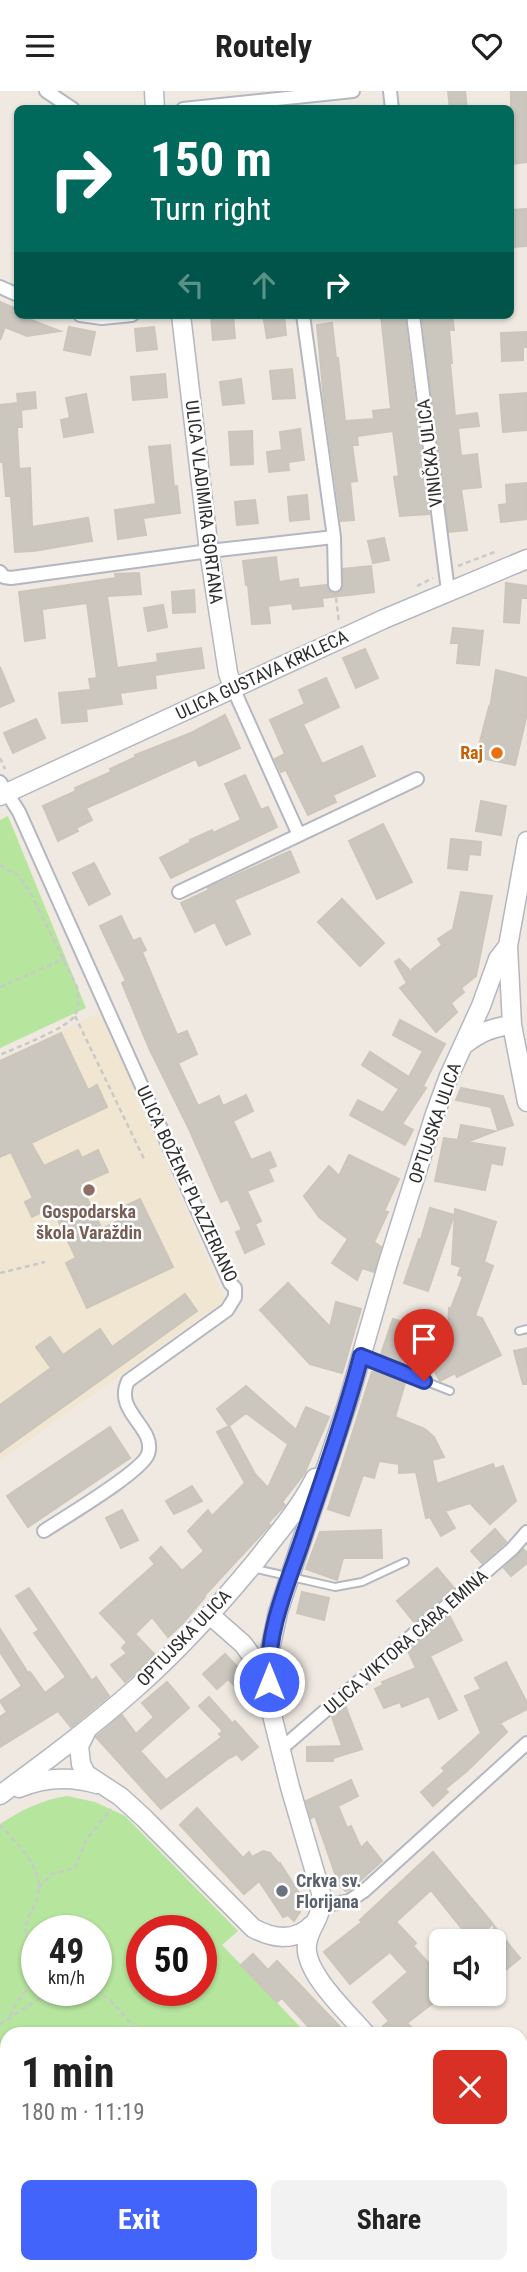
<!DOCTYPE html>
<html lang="en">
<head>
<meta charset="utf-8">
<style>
	:root { --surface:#fff; --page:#f2f2f2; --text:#222; --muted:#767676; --accent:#4264fb }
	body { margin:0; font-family:"Roboto Condensed",sans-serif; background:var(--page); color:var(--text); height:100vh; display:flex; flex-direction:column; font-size:26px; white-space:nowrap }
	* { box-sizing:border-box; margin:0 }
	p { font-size:23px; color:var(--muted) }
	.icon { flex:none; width:38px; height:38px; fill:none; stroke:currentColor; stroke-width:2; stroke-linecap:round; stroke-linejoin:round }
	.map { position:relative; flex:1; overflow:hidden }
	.sheet { position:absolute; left:0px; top:1936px; width:528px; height:247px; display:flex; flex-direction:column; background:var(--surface); border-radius:21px 21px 0 0; box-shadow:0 2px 5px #0004 }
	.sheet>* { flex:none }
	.banner { position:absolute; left:14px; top:14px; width:500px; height:214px; border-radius:10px; box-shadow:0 2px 5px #0004; background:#00695c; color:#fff; overflow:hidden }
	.fabs { position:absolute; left:429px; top:1838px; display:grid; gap:14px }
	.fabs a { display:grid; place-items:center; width:77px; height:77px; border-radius:10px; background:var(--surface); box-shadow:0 2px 5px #0004; font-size:35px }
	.speed { position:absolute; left:21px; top:1824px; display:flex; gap:14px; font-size:35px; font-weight:700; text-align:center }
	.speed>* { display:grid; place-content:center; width:91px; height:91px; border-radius:50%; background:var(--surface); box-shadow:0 2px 5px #0004; line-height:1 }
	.speed small { font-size:18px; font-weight:400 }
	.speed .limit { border:10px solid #d22; background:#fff; color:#111 }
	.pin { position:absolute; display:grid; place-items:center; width:60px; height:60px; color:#fff; margin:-72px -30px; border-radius:50% 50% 50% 0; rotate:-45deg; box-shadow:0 0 7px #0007 }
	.pin .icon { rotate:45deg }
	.me { position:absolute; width:77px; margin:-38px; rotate:0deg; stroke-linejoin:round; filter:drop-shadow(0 0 5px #0008) }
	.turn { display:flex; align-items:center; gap:24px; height:147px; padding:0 21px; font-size:32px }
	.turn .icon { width:91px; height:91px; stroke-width:2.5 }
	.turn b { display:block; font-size:49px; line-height:60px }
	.lanes { display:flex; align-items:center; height:66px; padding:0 21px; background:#0003; justify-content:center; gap:35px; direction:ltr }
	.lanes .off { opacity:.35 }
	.round { display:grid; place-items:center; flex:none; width:74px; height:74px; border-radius:10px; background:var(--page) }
	.summary { display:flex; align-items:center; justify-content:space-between; height:119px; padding:0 21px }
	h1 { font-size:42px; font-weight:700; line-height:52px }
	.action { display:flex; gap:14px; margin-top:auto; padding:14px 21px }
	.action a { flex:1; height:80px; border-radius:10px; background:var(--accent); color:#fff; font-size:28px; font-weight:700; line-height:80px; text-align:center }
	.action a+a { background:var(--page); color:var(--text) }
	header { display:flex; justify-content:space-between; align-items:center; height:91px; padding:0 21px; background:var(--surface); font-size:32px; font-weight:700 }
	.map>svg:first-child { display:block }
	.education { fill:#f0e6d1 }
	.green { fill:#b6e59e; fill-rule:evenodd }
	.building { fill:#cbc7bf; stroke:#cbc5ba; stroke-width:2; fill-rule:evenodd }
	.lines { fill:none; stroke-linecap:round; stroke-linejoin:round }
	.lane-casing { stroke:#b4b7c1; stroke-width:10 }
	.street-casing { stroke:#b4b7c1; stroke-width:16 }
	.secondary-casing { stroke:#b4b7c1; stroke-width:21 }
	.path { stroke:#c9c9c9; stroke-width:2.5; stroke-dasharray:5 3.5; stroke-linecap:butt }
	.lane { stroke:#fff; stroke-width:6 }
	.street { stroke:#fff; stroke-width:12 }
	.secondary { stroke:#fff; stroke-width:18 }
	.route-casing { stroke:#2b41a3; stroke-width:18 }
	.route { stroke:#4264fb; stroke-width:12 }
	.food-dot { fill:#e8710a; stroke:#fff; stroke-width:2.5 }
	.education-dot { fill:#8d6e63; stroke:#fff; stroke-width:2.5 }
	.worship-dot { fill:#6b7280; stroke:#fff; stroke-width:2.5 }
	.labels { text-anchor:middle; stroke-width:5; stroke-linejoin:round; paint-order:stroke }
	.street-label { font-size:18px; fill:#2e2e2e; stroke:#fff }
	.food-label { font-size:18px; font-weight:bold; fill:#c56008; stroke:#fff; text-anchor:end }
	.education-label { font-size:18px; font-weight:bold; fill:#785e54; stroke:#fff }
	.worship-label { font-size:18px; font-weight:bold; fill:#5b616d; stroke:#fff; text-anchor:start }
</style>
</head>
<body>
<header><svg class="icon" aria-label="menu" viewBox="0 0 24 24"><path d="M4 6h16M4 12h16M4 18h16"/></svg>Routely<svg class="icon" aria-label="heart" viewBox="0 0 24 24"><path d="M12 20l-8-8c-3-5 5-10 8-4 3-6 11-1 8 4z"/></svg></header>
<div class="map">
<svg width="527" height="2181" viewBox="0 0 527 2181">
	<rect width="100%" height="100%" fill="#efe9e1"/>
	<path class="education" d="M101,921L225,1209L0,1370V968Z"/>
	<path class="green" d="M8,725L86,917L0,957V729Z
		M67,1705L95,1711L125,1725L238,1840L222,1854L306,1942H7V2175H430V2181H0V1733C22,1719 41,1709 67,1705ZM37,1839H96V1899H37ZM142,1839H201V1899H142Z"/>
	<path class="building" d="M448,0H465L467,18H450Z
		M511,0H527V71L511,73Z
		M527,118V155L511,156V119Z
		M0,211L14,217L12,220L18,224L60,240L27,245L5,236L0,249Z
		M233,224L235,247L213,249L211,225Z
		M263,224H284L286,244L267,247Z
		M381,224H404L429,423L400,425L394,386L399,385L393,340L357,345L358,354H352L357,390L350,391L354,429L341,430L324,309L317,234L332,232L336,267H338L345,330L374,328L373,320L391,318Z
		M422,224H452L454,239H449L452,272H450L455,325L477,322L479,335L458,337L461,365L477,363L481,396L461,398L467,439L449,441Z
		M69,236L95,241L90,264L64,259Z
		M154,236L157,258L137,260L135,238Z
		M527,241V256H523V269L502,270L501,242Z
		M292,278L295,307L273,308L270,280Z
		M165,283L167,306L133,309L131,286Z
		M241,288L244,312L223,314L220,291Z
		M35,301L36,317L21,319L22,336H17L19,378L30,377L32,436L88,427L92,450L34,460L15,461L11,405H6L3,371H0V314L18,312L17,303Z
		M527,302V339L503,341L500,304Z
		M86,303L93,341L64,346L61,329L70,327L66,307Z
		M300,338L304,369L288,371L289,379L269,381L267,361L282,359L280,341Z
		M252,340L253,373L231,374L229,341Z
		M170,354L174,396L177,395L180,422L143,427L146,444L118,448L115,419L156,413L149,356Z
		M527,392V428L501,431L499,414L507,413L506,394Z
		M307,404L309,428L290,430L288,406Z
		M255,409L258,432L237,434L235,411Z
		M384,447L389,469L373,472L368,450Z
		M276,466L279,491L298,488L299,497L326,494L328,499L334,503L343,498V478L371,475L374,501L322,507L323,515L293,518L292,512L268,515L270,532L252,533L248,494H246L243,470Z
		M139,482L141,503L107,505L117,577L158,571L157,563L201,557L204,577L155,584L156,597L120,602L122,613L86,618L87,630L62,632L59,602L91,599L89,588L97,587L87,512L42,518L45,547L25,550L19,501L116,487L115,483Z
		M506,492L527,495V507H521L519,532L504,531Z
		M194,499L195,521L173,522L172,501Z
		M163,514L167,536L148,540L144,517Z
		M453,537L483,540L479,574L457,572L459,552H451Z
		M365,558L378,587L356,597L343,567Z
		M0,576L14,610L0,616Z
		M496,579L527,587V623L515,674L476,666L489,616L490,617Z
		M326,587L339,616L303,633L322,673L362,655L375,685L333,704L336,711L308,724L286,679L281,681L275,668L285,663L270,629L305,613L299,599Z
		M225,624L240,657L199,675L196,668L102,710L86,717L92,729L76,737L78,740L58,750L43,715L76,700L75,697L111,681L110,678L136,666L135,664L191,642Z
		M36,628L45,647L13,662L4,642Z
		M245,684L261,719L268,716L277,736L171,787L160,767L191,751L190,749L212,739L213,742L241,729L225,693Z
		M481,710L506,715L501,744L476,740Z
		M383,733L412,791L377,808L349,750Z
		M451,748L481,751L480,764L469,763L467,779L448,777Z
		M290,760L299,781L234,809L250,843L226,854L215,831L195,841L181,812L209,799L208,797Z
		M94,772L110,803L89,814L73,782Z
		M461,801L492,805L476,885L461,897L464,901L451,912L457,921L436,941L400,897L407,892L395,871L399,868L415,885L412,878L442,854L438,848L453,838Z
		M342,808L384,852L360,875L318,831Z
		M121,825L133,850L140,847L146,859L142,861L177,944L187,940L197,963L178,972L198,1015L219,1005L223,1015L246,1004L253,1020L233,1030L251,1069L270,1061L276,1075L268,1078L273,1090L247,1100L261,1130L255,1133L264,1153L245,1162L236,1141L242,1139L228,1108L221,1111L190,1040L149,957L122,892L126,890L100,835Z
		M400,929L445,953L423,995L426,997L402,1033L413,1039L405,1054L350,1024L358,1009L383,1022L399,998L362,974L370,961L409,986L423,960L393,944Z
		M61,942L88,999L97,994L107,1016L31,1052L44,1075L78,1059L82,1067L98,1059L108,1081L80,1093L102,1138L128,1125L123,1116L140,1108L173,1176L87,1217L66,1172L76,1167L52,1116L32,1126L25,1111L33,1107L11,1061L0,1066V970Z
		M461,997L503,1005L513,1034L498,1039L491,1016L456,1009Z
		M461,1034L495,1040L467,1051L505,1057L502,1074L491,1072L485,1099L435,1090L444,1047L458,1049Z
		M349,1064L399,1088L384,1120L388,1121L374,1151L381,1156L374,1181L362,1177L357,1189L332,1172L348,1148L319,1126L304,1105L329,1075L339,1085Z
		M430,1117L454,1124L428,1200L404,1192L419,1148H421Z
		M455,1118L496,1131L484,1171L493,1175L475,1225L482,1227L501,1264L457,1286L455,1282L440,1290L427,1267L440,1232L448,1236L449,1217H451L463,1186L458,1184L461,1176L452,1173Z
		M288,1192L330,1236L336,1211L361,1218L342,1282L310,1273L260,1219Z
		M185,1203L197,1220L0,1361V1314L51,1277L36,1256L50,1246L63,1264L100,1238L112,1256Z
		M393,1228L416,1235L403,1276L380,1266Z
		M527,1257V1293H523L514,1260Z
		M376,1277L400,1286L399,1290L405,1292L395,1326L425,1338L434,1346L444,1366L432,1369L437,1393L493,1373L495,1378L503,1375L516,1410L490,1433L470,1412L445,1420L455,1437L441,1445L430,1426L426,1427L416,1381L399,1382V1373L379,1370L374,1387L363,1384L349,1425L328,1418L372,1281L375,1282Z
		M246,1295L296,1339L306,1316L329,1326L304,1383L282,1411L285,1414L268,1432L270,1434L204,1505L205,1506L182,1533L168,1546L152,1526L135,1543L155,1564L125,1591L111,1574L127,1562L122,1557L127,1551L100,1522L155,1473L150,1467L161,1456L182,1480L204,1460L188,1440L208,1419L212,1425L245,1392L217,1341L229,1335L217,1318ZM246,1322L288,1353L268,1397L255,1383L229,1335Z
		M110,1336L130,1367L28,1436L7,1405Z
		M192,1395L202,1410L174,1423L166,1410Z
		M122,1419L138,1449L121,1457L106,1427Z
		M495,1438L506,1451L482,1472L471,1460Z
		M381,1439L382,1467H343L337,1489L306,1478L320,1441Z
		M523,1458L527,1462V1472L511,1485L504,1477Z
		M437,1477L454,1497L414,1531L397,1510Z
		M29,1497L92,1590L96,1586L109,1605L71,1636L58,1620L0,1656V1626L7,1621L0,1610L22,1595L0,1561V1538L28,1582L30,1581L45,1602L66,1586L34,1542L39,1539L16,1505Z
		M302,1501L329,1507L324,1529L297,1522Z
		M449,1524L462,1549L430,1565L457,1619L439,1628L429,1605L402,1616L400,1611L384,1617L375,1598L383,1594L382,1591L416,1577L408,1560Z
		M225,1563L245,1584L234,1594L228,1588L217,1598L203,1583Z
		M506,1571L527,1612V1618L500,1632L507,1641L467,1680L445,1698L448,1701L433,1715L421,1701L445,1680L442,1677L481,1642L465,1605L481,1598L475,1587Z
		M167,1591L189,1617L140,1660L166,1689L222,1646L219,1643L223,1640L199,1615L209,1606L232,1632L235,1630L258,1656L242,1669L237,1663L229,1667L161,1718L96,1646L122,1624L136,1643L154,1626L142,1612Z
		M345,1614L362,1658L333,1667V1670H307V1656L342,1655L332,1626Z
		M351,1689L358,1705L338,1715L347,1737L351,1735L361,1757L367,1751L382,1770L352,1797L346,1800L339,1794L315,1725L311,1727L306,1710Z
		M197,1717L243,1767L249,1761L252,1766L263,1760L270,1762L279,1773L280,1772L304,1810L298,1816L300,1821L294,1830L288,1824L283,1826L259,1790L244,1803L180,1734Z
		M433,1761L493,1833L472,1850L431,1799L396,1831L416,1852L413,1855L441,1886L432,1894L442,1905L407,1932L417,1942H390L383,1935L389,1930L373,1911L408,1881L390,1861L350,1893L324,1861L362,1831L360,1829Z
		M494,1835L520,1867L494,1889Z
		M253,1863L268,1879L277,1870L346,1942H314L282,1907L277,1911L241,1874Z"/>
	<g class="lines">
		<defs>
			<path id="lane" d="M519,1240L527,1238
				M363,1266L450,1300
				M252,1477L335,1496L362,1491L405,1471
				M429,2181L442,2177L461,2179"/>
			<path id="street" d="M46,0L73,18
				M390,0L392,18
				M183,18L353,0
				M0,196L18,204
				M80,224L102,227L132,224
				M303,224L334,446L335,494
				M413,224L448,500
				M0,481L4,486L11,487L209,460L334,446
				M233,597L299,744
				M0,691L19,721L230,1192L235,1197V1206L227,1219L128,1290C113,1321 157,1337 148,1363C142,1381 63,1427 44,1440
				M179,801L417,688
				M281,1658L512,1458L527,1441
				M322,1815L349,1810L364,1800L527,1652
				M522,2141L527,2138"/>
			<path id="secondary" d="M154,0L155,18
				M181,224L209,460L228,582L233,597
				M0,705L384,528L527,468
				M527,750L508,855L512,934L527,1011
				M465,953C481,941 493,936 512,934
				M210,1524L243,1553L251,1564L263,1588L290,1696L321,1802C323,1829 310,1833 307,1853C303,1881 348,1922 365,1942
				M272,1619L268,1568L278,1521L348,1311L388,1172L435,1023L449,985L481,915L498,868L508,855
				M87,1639L79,1655L81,1673L86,1683L121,1706L144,1727L253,1837C273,1848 296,1851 313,1833
				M19,1697C45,1686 70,1685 97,1693
				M0,1704C46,1670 92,1636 135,1598C179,1559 219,1515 256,1470C277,1443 300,1417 315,1387
				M464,2181L465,2175"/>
		</defs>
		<use href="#lane" class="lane-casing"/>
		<use href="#street" class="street-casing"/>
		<use href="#secondary" class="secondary-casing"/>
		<path class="path" d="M458,475L497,460
			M417,495L433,487
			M336,507L339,531
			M0,667L5,678
			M0,774L19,785L30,801L77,896C78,905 80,915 75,924C69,937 15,957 0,964
			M0,896L64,868
			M75,925L145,1070
			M0,1182L45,1171
			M0,1734C18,1754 48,1780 36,1810C32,1821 25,1829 26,1841C28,1850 34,1859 37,1867
			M39,1796L52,1783L75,1777L86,1749L111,1718
			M96,1899L112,1911L139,1942
			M10,1925C16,1909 30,1898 37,1881
			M0,1933L48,1902L58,1899
			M62,2181L64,2175
			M286,2181L290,2175"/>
		<use href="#lane" class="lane"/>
		<use href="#street" class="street"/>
		<use href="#secondary" class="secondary"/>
	</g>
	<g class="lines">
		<defs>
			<path id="route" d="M269,1591C266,1541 286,1497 302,1450C322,1389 345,1328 361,1265L424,1290"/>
		</defs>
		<use href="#route" class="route-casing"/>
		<use href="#route" class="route"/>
	</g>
	<circle class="food-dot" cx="497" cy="662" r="7"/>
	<circle class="education-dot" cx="89" cy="1099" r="7"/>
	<circle class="worship-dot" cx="282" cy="1800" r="7"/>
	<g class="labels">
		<g class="street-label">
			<text transform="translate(430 362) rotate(-97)" y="6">VINIČKA ULICA</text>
			<text transform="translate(204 411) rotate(83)" y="6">ULICA VLADIMIRA GORTANA</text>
			<text transform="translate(262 584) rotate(-25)" y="6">ULICA GUSTAVA KRKLECA</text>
			<text transform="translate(435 1032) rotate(-71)" y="6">OPTUJSKA ULICA</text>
			<text transform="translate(187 1093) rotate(65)" y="6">ULICA BOŽENE PLAZZERIANO</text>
			<text transform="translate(184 1547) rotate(-46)" y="6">OPTUJSKA ULICA</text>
			<text transform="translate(406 1551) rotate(-41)" y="6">ULICA VIKTORA CARA EMINA</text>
		</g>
		<g class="food-label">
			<text x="483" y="668">Raj</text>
		</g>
		<g class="education-label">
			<text x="89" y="1127">Gospodarska<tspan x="89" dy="21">škola Varaždin</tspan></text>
		</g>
		<g class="worship-label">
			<text x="296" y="1796">Crkva sv.<tspan x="296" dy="21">Florijana</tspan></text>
		</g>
	</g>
</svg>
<div class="fabs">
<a><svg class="icon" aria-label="sound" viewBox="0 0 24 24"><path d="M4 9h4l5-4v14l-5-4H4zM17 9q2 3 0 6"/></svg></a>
</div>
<div class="speed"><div>49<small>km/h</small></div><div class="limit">50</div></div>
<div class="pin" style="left:424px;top:1290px;background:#d93025"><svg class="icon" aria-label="arrive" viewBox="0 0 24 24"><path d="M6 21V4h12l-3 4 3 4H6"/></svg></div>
<svg class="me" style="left:269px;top:1591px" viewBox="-20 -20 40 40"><circle r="17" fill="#4264fb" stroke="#fff" stroke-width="3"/><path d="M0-11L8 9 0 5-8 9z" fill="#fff"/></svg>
<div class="banner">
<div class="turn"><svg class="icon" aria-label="right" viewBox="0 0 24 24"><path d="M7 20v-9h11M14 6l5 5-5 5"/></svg><div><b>150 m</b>Turn right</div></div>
<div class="lanes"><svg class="icon off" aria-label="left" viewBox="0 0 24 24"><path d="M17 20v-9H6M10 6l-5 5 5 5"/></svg><svg class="icon off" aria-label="ahead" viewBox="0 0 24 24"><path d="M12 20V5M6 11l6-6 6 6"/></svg><svg class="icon" aria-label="right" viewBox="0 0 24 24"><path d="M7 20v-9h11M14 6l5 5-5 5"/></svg></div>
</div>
<section class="sheet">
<div class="summary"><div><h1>1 min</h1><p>180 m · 11:19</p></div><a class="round" style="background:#d93025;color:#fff"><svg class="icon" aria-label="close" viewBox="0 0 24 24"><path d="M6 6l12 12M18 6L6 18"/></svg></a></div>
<div class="action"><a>Exit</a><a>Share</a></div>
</section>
</div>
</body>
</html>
